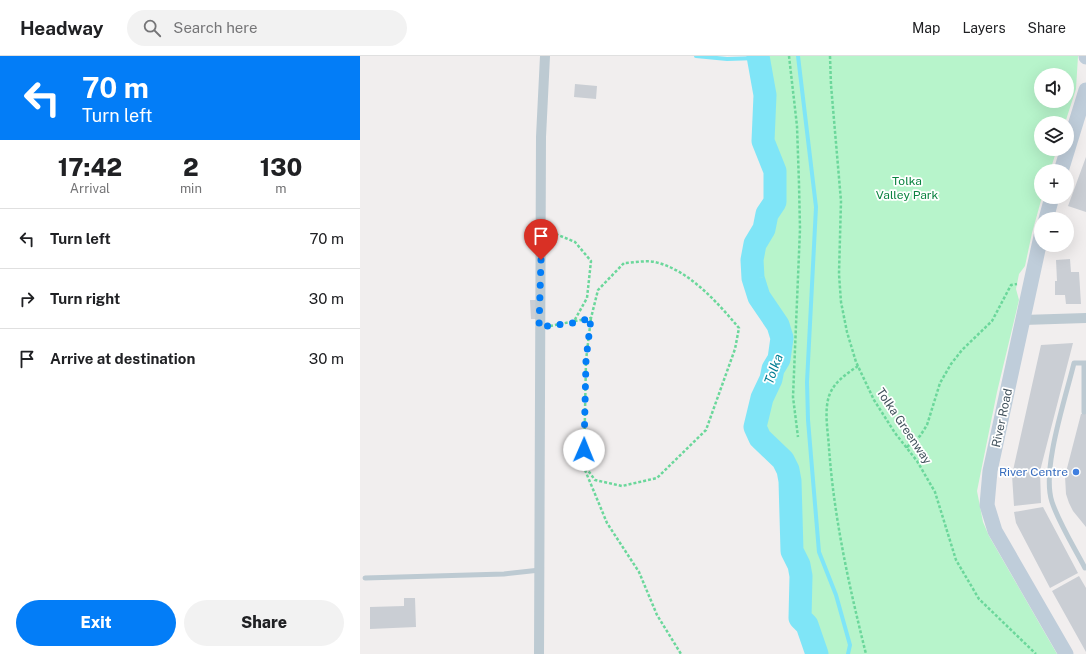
<!DOCTYPE html>
<html lang="en">
<head>
<meta charset="utf-8">
<style>
	:root { --surface:#fff; --page:#f2f2f2; --text:#202124; --muted:#757577; --line:#e0e0e0; --accent:#037df7 }
	body { margin:0; font-family:"Public Sans",sans-serif; background:var(--page); color:var(--text); height:100vh; display:flex; flex-direction:column; font-size:15px; white-space:nowrap }
	* { box-sizing:border-box; margin:0 }
	p { font-size:13px; color:var(--muted) }
	.icon { flex:none; width:22px; height:22px; fill:none; stroke:currentColor; stroke-width:2; stroke-linecap:round; stroke-linejoin:round }
	.map { position:relative; flex:1; overflow:hidden }
	.sheet { display:flex; flex-direction:column; background:var(--surface); width:360px }
	.sheet>* { flex:none }
	.hud { background:#037df7; color:#fff; overflow:hidden }
	.controls { position:absolute; left:674px; top:12px; display:grid; gap:8px }
	.controls a { display:grid; place-items:center; width:40px; height:40px; border-radius:50%; background:var(--surface); box-shadow:0 4px 16px #0002; font-size:20px }
	.pin { position:absolute; display:grid; place-items:center; width:34px; height:34px; color:#fff; margin:-41px -17px; border-radius:50% 50% 50% 0; rotate:-45deg; box-shadow:0 0 4px #0007 }
	.pin .icon { rotate:45deg }
	.me { position:absolute; width:44px; margin:-22px; rotate:1deg; stroke-linejoin:round; filter:drop-shadow(0 0 3px #0008) }
	.turn { display:flex; align-items:center; gap:14px; height:84px; padding:0 16px; font-size:18px }
	.turn .icon { width:52px; height:52px; stroke-width:2.5 }
	.turn b { display:block; font-size:28px; line-height:34px }
	.eta { display:flex; justify-content:space-evenly; align-items:center; height:68px; text-align:center }
	.eta b { font-size:24px; font-weight:800; line-height:28px }
	.action { display:flex; gap:8px; margin-top:auto; padding:8px 16px }
	.action a { flex:1; height:46px; border-radius:24px; background:var(--accent); color:#fff; font-size:16px; font-weight:800; line-height:46px; text-align:center }
	.action a+a { background:var(--page); color:var(--text) }
	ul { padding:0; list-style:none }
	li { display:flex; align-items:center; gap:12px; height:60px; padding:0 16px; border-top:1px solid var(--line) }
	li div { flex:1 }
	li b { display:block; font-size:15px }
	li em { font-style:normal }
	header { display:flex; align-items:center; gap:24px; box-sizing:border-box; height:56px; padding:0 20px; background:var(--surface); border-bottom:1px solid var(--line) }
	header strong { font-size:19px }
	nav { display:flex; gap:22px; margin-inline-start:auto; font-size:14px }
	.search { width:280px; height:36px; background:var(--page); display:flex; align-items:center; gap:10px; box-sizing:border-box; padding:0 14px; border-radius:22px; color:var(--muted); font-size:15px }
	main { display:flex; flex:1; min-height:0 }
	.map>svg:first-child { display:block }
	.green { fill:#b7f4cb; fill-rule:evenodd }
	.lines { fill:none; stroke-linecap:round; stroke-linejoin:round }
	.stream { stroke:#7fe5f7; stroke-width:4 }
	.river { stroke:#7fe5f7; stroke-width:23 }
	.building { fill:#caced4 }
	.path { stroke:#6bd79b; stroke-width:2.5; stroke-dasharray:3 2; stroke-linecap:butt }
	.lane { stroke:#bdcad2; stroke-width:5 }
	.street { stroke:#bdcad2; stroke-width:10 }
	.secondary { stroke:#bfcdda; stroke-width:15 }
	.route { stroke:#037df7; stroke-width:7; stroke-dasharray:0 12.6 }
	.shop-dot { fill:#3f7fe0; stroke:#fff; stroke-width:1.5 }
	.labels { text-anchor:middle; stroke-width:3.5; stroke-linejoin:round; paint-order:stroke }
	.park-label { font-size:12px; fill:#0b8340; stroke:#fff }
	.street-label { font-size:12px; fill:#44545e; stroke:#fff }
	.shop-label { font-size:12px; fill:#366cbe; stroke:#fff; text-anchor:end }
	.water-label { font-size:13px; font-style:italic; fill:#037f95; stroke:#fff }
</style>
</head>
<body>
<header>
<strong>Headway</strong>
<div class="search"><svg class="icon" aria-label="search" viewBox="0 0 24 24"><circle cx="10" cy="10" r="6"/><path d="M15 15l6 6"/></svg>Search here</div>
<nav><a>Map</a><a>Layers</a><a>Share</a></nav>
</header>
<main>
<section class="sheet">
<div class="hud">
<div class="turn"><svg class="icon" aria-label="left" viewBox="0 0 24 24"><path d="M17 20v-9H6M10 6l-5 5 5 5"/></svg><div><b>70 m</b>Turn left</div></div>
</div>
<div class="eta">
<div><b>17:42</b><p>Arrival</p></div>
<div><b>2</b><p>min</p></div>
<div><b>130</b><p>m</p></div>
</div>
<ul>
<li><svg class="icon" aria-label="left" viewBox="0 0 24 24"><path d="M17 20v-9H6M10 6l-5 5 5 5"/></svg><div><b>Turn left</b></div><em>70 m</em></li>
<li><svg class="icon" aria-label="right" viewBox="0 0 24 24"><path d="M7 20v-9h11M14 6l5 5-5 5"/></svg><div><b>Turn right</b></div><em>30 m</em></li>
<li><svg class="icon" aria-label="arrive" viewBox="0 0 24 24"><path d="M6 21V4h12l-3 4 3 4H6"/></svg><div><b>Arrive at destination</b></div><em>30 m</em></li>
</ul>
<div class="action"><a>Exit</a><a>Share</a></div>
</section>
<div class="map">
<svg width="726" height="598" viewBox="0 0 726 598">
	<rect width="100%" height="100%" fill="#f1eeee"/>
	<path class="green" d="M398,0H718L716,33L705,67H681V93H697L690,115H681L682,141L672,177L665,210L659,218L656,233L659,244L637,336L617,435L623,466L629,480L697,598H457L447,569L440,562L441,520L439,509L432,495L430,425L428,414L423,404L400,382L395,371L402,342L411,323L413,313L419,303L422,282L418,269L399,241L393,222L392,204L395,188L404,173L407,158L415,146V115L403,85L405,39ZM681,19H707V45H681Z"/>
	<g class="lines">
		<path class="stream" d="M336,0L367,3L398,2
			M438,0L456,151L447,326L448,364L459,496L476,539L490,589L488,598"/>
		<path class="river" d="M398,0L405,39L403,85L415,115V146L407,158L404,173L395,188L392,204L393,222L399,241L418,269L422,282L419,303L413,313L411,323L402,342L395,371L400,382L423,404L428,414L430,425L432,495L439,509L441,520L440,562L447,569L457,598"/>
	</g>
	<path class="building" d="M215,28L237,30L236,43L214,41Z
		M726,101V156L708,150Z
		M710,203L711,216H719L721,248H706L705,239H695V225H697L696,204Z
		M170,244H176V263H171Z
		M713,287L680,415L681,447L654,450L652,419L681,289Z
		M726,357V471L713,455L709,447L706,438L705,420L721,358Z
		M683,451L718,517L690,532L656,467L654,456Z
		M719,520L726,532V596L692,535Z
		M44,542H55L56,571L10,573V551L44,550Z"/>
	<g class="lines">
		<path class="path" d="M429,0L437,70L439,128L440,173L433,341L438,381
			M470,0L471,29L481,145L479,218L481,246L487,276L496,306L514,344L535,377L557,405L575,436L596,504L619,543L676,598
			M191,176L215,186L231,205L227,242L213,267
			M190,270L231,262L238,234L264,207C273,207 285,204 295,206C329,214 357,246 379,272L375,293L346,374L297,422L262,430L235,424L224,409L226,304L231,262
			M498,310C486,318 474,326 469,340C464,356 468,375 469,392C474,462 489,530 506,598
			M547,391L560,380L567,369L580,327L591,308L602,294L632,265L651,229L657,228
			M225,414L247,467L279,516L297,559L321,598"/>
		<path class="lane" d="M724,307V356
			M725,512C714,491 699,467 692,446C681,414 706,341 714,307H726
			M5,522L144,518L180,514"/>
		<path class="street" d="M663,264L726,262
			M179,598L181,81L185,0"/>
		<path class="secondary" d="M726,0V1
			M701,115L726,34
			M686,163L692,141
			M681,180L630,415L627,449L635,475L706,598"/>
	</g>
	<g class="lines">
		<path class="route" d="M181,204L179,271L213,267L231,262L226,304L224,394"/>
	</g>
	<circle class="shop-dot" cx="716" cy="416" r="4"/>
	<g class="labels">
		<g class="park-label">
			<text x="547" y="129">Tolka<tspan x="547" dy="14">Valley Park</tspan></text>
		</g>
		<g class="street-label">
			<text transform="translate(642 362) rotate(-78)" y="4">River Road</text>
			<text transform="translate(544 370) rotate(56)" y="4">Tolka Greenway</text>
		</g>
		<g class="shop-label">
			<text x="708" y="420">River Centre</text>
		</g>
		<g class="water-label">
			<text transform="translate(413 313) rotate(-70)" y="5">Tolka</text>
		</g>
	</g>
</svg>
<div class="controls">
<a><svg class="icon" aria-label="sound" viewBox="0 0 24 24"><path d="M4 9h4l5-4v14l-5-4H4zM17 9q2 3 0 6"/></svg></a>
<a><svg class="icon" aria-label="layers" viewBox="0 0 24 24"><path d="M12 4l9 5-9 5-9-5zM3 14l9 5 9-5"/></svg></a>
<a>+</a>
<a>−</a>
</div>
<div class="pin" style="left:181px;top:204px;background:#d93025"><svg class="icon" aria-label="arrive" viewBox="0 0 24 24"><path d="M6 21V4h12l-3 4 3 4H6"/></svg></div>
<svg class="me" style="left:224px;top:394px" viewBox="-20 -20 40 40"><circle r="19" fill="#fff"/><path d="M0-13L10 11 0 6-10 11z" fill="#037df7"/></svg>
</div>
</main>
</body>
</html>
